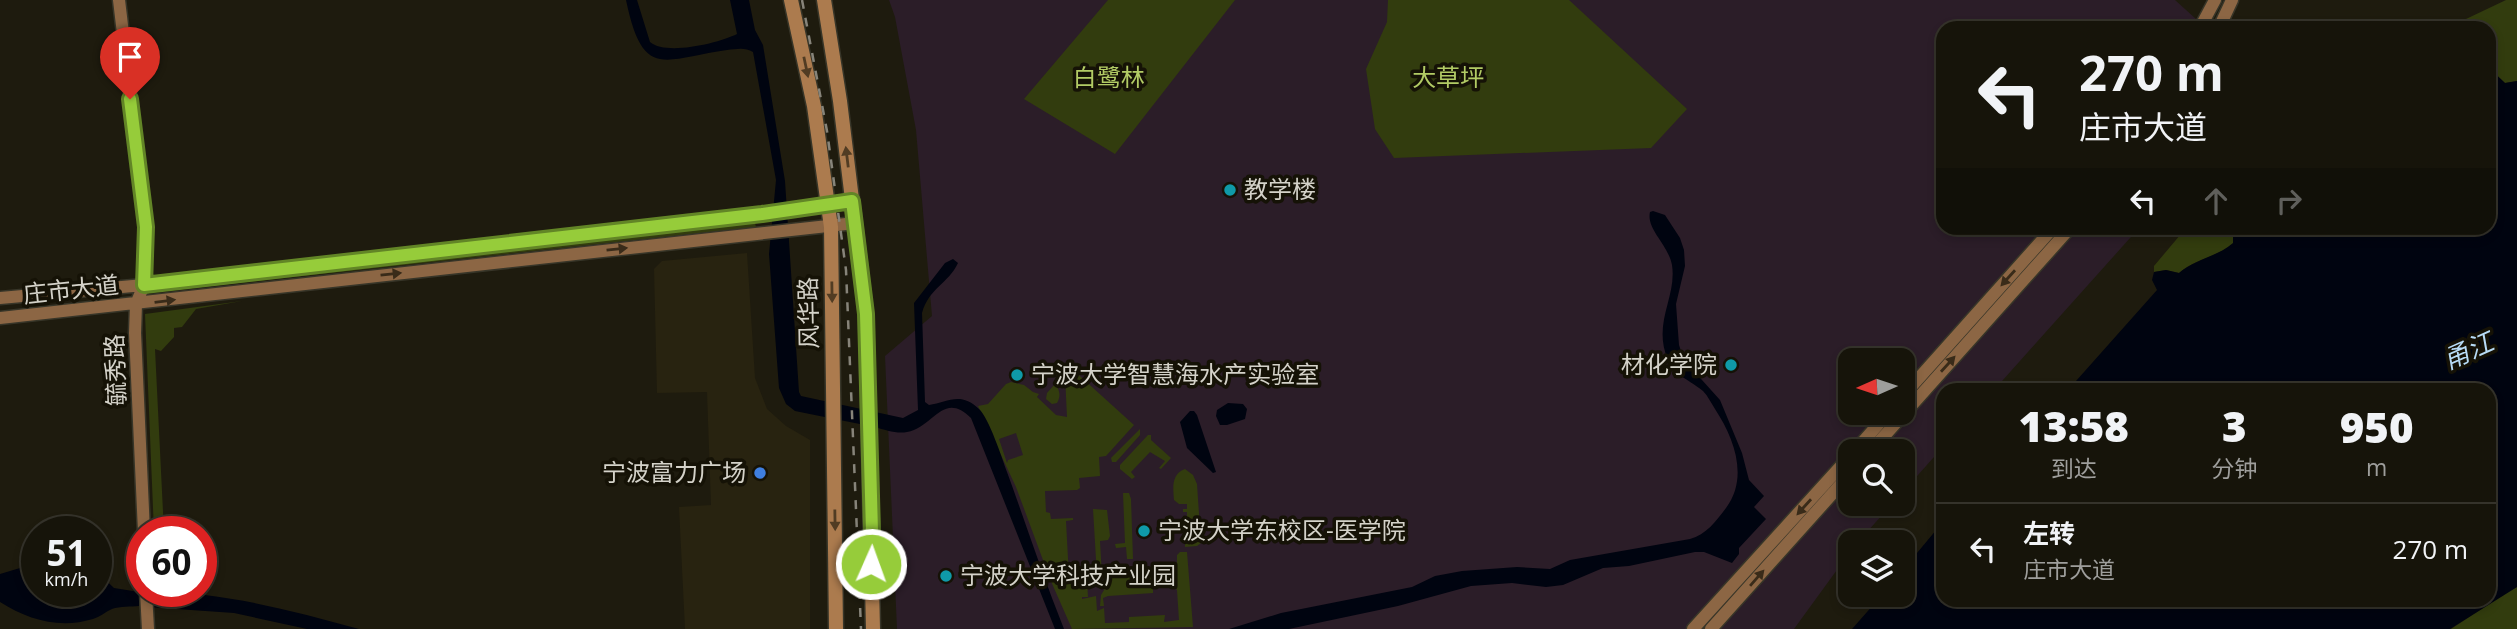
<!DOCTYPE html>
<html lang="zh">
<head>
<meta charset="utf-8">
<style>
	:root { --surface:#16140a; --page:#232118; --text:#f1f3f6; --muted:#9e9e9c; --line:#35332b }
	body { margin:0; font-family:"Open Sans","Noto Sans SC",sans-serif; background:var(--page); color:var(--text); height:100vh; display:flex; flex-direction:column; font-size:26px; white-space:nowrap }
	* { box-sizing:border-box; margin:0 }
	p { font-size:23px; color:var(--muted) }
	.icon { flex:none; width:38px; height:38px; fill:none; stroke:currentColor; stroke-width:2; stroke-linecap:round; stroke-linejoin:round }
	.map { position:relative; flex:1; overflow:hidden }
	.drawer { position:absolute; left:1936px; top:383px; width:560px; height:224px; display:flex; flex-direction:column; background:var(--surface); border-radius:21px; box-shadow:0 4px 10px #0003,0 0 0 2px var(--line) }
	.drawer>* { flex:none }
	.banner { position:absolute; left:1936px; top:21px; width:560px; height:214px; border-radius:21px; box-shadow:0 4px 10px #0003,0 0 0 2px var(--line); background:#16140a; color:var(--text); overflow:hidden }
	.needle { width:46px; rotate:267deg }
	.tools { position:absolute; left:1838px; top:348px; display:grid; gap:14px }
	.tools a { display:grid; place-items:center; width:77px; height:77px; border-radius:14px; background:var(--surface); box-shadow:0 4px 10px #0003,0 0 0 2px var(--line); font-size:35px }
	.speed { position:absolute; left:21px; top:516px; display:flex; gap:14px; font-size:35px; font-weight:700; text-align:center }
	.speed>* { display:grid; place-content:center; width:91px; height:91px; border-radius:50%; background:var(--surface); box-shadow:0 4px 10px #0003,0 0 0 2px var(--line); line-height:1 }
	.speed small { font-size:18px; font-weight:400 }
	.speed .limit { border:10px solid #d22; background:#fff; color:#111 }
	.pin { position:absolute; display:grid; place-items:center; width:60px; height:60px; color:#fff; margin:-72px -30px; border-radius:50% 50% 50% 0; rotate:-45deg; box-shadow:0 0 7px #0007 }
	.pin .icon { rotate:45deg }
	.me { position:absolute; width:77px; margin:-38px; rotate:2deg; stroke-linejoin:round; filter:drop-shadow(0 0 5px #0008) }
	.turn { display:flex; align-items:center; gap:24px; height:147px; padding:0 28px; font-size:32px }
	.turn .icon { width:91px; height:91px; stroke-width:2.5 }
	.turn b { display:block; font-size:49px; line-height:60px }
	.lanes { display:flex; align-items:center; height:66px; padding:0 28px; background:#0003; justify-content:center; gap:35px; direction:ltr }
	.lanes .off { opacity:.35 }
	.eta { display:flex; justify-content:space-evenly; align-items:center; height:119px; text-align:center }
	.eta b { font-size:42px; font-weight:800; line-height:49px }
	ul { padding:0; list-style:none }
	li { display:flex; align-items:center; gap:21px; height:91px; padding:0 28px; border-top:2px solid var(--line) }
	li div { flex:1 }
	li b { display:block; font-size:26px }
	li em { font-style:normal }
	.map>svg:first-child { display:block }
	.built { fill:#282310 }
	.education { fill:#2b1d28; fill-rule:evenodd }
	.green { fill:#323c0e; fill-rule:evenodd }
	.water { fill:#000410 }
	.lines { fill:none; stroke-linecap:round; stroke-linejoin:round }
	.secondary-casing { stroke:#373528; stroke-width:15 }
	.primary-casing { stroke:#373528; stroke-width:17 }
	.secondary { stroke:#8c6644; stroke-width:12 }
	.primary { stroke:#ac7b4e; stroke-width:14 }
	.rail { stroke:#87847a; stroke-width:2.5; stroke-dasharray:9 9; stroke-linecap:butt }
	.oneway { fill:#513c23 }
	.oneway2 { fill:#392b19 }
	.route-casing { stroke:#628526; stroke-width:18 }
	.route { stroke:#96cc3a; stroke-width:12 }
	.culture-dot { fill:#0f9aa8; stroke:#151206; stroke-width:2.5 }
	.shop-dot { fill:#3f7fe0; stroke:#151206; stroke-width:2.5 }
	.labels { text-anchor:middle; stroke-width:7; stroke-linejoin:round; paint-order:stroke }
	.park-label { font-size:24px; fill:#b2cb65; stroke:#151206 }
	.poi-label { font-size:24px; fill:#d4d2c9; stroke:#151206; text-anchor:start }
	.street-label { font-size:24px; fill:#d4d2c9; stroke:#151206 }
	.water-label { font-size:26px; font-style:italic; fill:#b7dbf5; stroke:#151206 }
</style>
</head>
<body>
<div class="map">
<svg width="2517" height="629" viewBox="0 0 2517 629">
	<rect width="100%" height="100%" fill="#1e1b0e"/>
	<path class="built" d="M747,253L755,378L767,409L786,426L810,440V629H685L679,507L711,505L707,392L657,393L654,269L662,261Z"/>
	<path class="education" d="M889,0H2175L2206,28H1942V228H2139L1994,390H1942V448L1902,493V452H1850V504H1892L1858,542H1850V552L1794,629H897L885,356L932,316L916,130L895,17ZM1850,360H1902V413H1850Z"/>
	<path class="green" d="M1108,0H1235L1115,154L1024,99Z
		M1388,0H1569L1687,109L1651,148L1394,158L1375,129L1366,69L1387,22Z
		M2506,0H2517V81L2505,83L2489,68L2488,28H2447Z
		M755,223L756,227L156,292L154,288Z
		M2186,228H2233V244C2217,257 2195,259 2179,273L2166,270L2154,272V266Z
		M242,301L196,309L182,327L174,328V337L161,351L155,349L164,532L157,530L154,532L145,314Z
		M1071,368L1134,425L1106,456L1099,457L1100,476L1079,478L1080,488L1077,490L1045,491L1046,512L1050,513L1051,519L1073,518V520L1066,521L1069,577L1097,576L1093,509L1107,510L1110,536L1108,540L1100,541L1102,577L1087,580L1088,597H1082V599L1096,596L1097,611L1104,608L1105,623L1129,622V617L1165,615L1164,622L1179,620L1177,590L1165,576L1177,574V555L1180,552H1187L1193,627L1072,629L1050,579L1016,487L978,406L988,404L1006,384L1011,382L1024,385L1033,392L1039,394L1037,397L1056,415L1067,417L1065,375ZM1016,433L1023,455L1008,460L1007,463L999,439Z
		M1055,384C1060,390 1061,396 1057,403L1052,404L1046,399L1047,393Z
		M1140,429V435L1116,462H1112L1111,458Z
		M1148,435H1151V440L1171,458L1161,469L1159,468L1165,461L1150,452L1131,472L1135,477L1132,479L1120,469V465Z
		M1185,469L1193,475L1197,484L1201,543L1197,546L1185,547V544L1189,543V538H1185V535H1188V530L1184,529V526H1188V521H1184L1183,518L1187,517V512H1183V509H1187V504H1179L1174,500C1173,488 1171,474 1185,469Z
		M1123,493H1129L1131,499L1133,559H1127L1126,547L1116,548L1115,544L1125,543Z
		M1150,575L1153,578V593L1108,596L1103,598L1104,606H1100L1101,595L1112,577Z
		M2517,587V629H2451L2509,591Z"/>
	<path class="water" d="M626,0H637L650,42C666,56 719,43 737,34L730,0H749L755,30L763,45L785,181L799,392L801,396L903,418L918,410L914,303L945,263L953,259L958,263C948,284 929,288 922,313L925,402L929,405C947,402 961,391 979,409C989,418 1002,458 1007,472C1026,524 1043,577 1064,629H1055L971,418C943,390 934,427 907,432C897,434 885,430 875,427C848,422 821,416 795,411L786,404L779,388L769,254L776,180L753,52C745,47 737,49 727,50C663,59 643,81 626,0Z
		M2489,68L2505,83L2517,81V587L2450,629H1852L1882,595H1902V571L1942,523V600H2488V390H2068L2157,290L2152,280L2154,272L2166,270L2179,273C2195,259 2217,257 2233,243V228H2488Z
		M1653,211L1665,215L1680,238L1684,250L1685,266L1676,304L1679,345L1684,360L1720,400L1742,453L1749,480L1764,496L1754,507L1766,519L1739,548V554L1732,563L1704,552H1695L1629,566L1603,568L1563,585L1546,587L1512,583L1471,586L1398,606L1289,629H1229L1281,613L1412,587L1435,576L1462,571L1517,567L1550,569L1570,560L1690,539C1706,535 1716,521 1726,508C1749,477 1734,438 1715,409C1711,403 1708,396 1703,391C1690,380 1675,376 1668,360C1652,323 1677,298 1672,265C1668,244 1646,229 1650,212Z
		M1228,403L1243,404L1247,409L1245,419L1227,425H1220L1216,416L1217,410Z
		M1190,411H1194L1197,415L1216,472L1213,473L1187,448L1180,422Z
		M37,567V592H96V571L114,588L139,592V606C131,607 120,606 112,609C105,612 100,617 93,619C60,629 28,620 0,602V574L20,568Z
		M148,592C220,591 290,610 359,629H307L234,613L148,607Z"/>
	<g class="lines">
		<defs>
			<path id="secondary" d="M119,0L146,227L144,285L136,304L135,333L144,532
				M2200,28L2215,0
				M2219,28L2232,0
				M0,298L144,285L762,214L852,201
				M0,318L855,223
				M1902,397L2053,228
				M1854,452L1888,413
				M1870,452L2070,228
				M146,592L148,629
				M1693,629L1850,456
				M1711,629L1850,474"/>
			<path id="primary" d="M791,0L814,106L831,227L836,629
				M824,0L840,101L866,314L873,629"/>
		</defs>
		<use href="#secondary" class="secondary-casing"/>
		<use href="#primary" class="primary-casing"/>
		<use href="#secondary" class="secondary"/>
		<use href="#primary" class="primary"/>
		<path class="rail" d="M802,0L827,131L846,270L861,629"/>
	</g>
	<defs><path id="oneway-solid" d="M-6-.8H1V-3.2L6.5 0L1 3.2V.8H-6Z" transform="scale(1.75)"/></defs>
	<g class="oneway">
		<use href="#oneway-solid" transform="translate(806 67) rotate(78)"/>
		<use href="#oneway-solid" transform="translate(847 157) rotate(-97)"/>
		<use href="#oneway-solid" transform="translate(832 292) rotate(89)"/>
		<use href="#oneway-solid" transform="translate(835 520) rotate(89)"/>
	</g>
	<g class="oneway2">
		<use href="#oneway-solid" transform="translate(617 249) rotate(-6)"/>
		<use href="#oneway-solid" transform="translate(391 274) rotate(-6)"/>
		<use href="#oneway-solid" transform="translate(2008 278) rotate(132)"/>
		<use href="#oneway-solid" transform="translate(165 301) rotate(-7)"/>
		<use href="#oneway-solid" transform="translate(1948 364) rotate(-48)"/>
		<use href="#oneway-solid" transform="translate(1804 507) rotate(132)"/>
		<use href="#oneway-solid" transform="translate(1757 578) rotate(-49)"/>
	</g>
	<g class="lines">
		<defs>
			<path id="route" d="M130,99L146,227L144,285L762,214L852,201L866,314L872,532L871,564"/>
		</defs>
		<use href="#route" class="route-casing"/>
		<use href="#route" class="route"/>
	</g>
	<g class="culture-dot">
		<circle cx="1230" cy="190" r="7"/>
		<circle cx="1731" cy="365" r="7"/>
		<circle cx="1017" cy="375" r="7"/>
		<circle cx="1144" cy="531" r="7"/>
		<circle cx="946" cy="576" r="7"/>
	</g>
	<circle class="shop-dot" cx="760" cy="473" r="7"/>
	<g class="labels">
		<g class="park-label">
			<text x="1109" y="86">白鹭林</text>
			<text x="1448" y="86">大草坪</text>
		</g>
		<g class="poi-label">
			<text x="1244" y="198">教学楼</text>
			<text x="1717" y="373" text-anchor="end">材化学院</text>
			<text x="1031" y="383">宁波大学智慧海水产实验室</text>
			<text x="746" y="481" text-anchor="end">宁波富力广场</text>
			<text x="1158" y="539">宁波大学东校区-医学院</text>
			<text x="960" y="584">宁波大学科技产业园</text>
		</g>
		<g class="street-label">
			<text transform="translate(71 290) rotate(-6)" y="8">庄市大道</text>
			<text transform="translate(809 313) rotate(-91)" y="8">风华路</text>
			<text transform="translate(116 370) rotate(-92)" y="8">毓秀路</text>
		</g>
		<g class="water-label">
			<text transform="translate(2468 351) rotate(-24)" y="9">甬江</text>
		</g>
	</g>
</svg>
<div class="tools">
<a><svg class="needle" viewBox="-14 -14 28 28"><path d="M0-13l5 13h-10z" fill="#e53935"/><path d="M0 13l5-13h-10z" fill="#9e9e9c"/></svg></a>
<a><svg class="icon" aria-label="search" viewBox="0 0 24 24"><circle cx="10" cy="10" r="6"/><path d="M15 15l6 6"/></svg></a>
<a><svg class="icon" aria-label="layers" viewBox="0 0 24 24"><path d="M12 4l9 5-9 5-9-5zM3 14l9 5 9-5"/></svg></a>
</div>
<div class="speed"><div>51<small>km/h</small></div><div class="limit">60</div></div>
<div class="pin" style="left:130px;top:99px;background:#d93025"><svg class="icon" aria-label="arrive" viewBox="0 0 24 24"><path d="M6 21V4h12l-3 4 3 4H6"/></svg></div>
<svg class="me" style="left:871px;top:564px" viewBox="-20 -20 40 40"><circle r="17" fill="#96cc3a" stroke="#fff" stroke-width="3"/><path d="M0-11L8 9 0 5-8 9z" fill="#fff"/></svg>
<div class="banner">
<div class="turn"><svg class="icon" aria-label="left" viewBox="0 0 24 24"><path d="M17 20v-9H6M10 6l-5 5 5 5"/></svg><div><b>270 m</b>庄市大道</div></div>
<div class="lanes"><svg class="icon" aria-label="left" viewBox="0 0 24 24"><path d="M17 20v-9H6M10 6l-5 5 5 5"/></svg><svg class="icon off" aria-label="ahead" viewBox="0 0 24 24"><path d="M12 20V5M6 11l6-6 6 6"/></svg><svg class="icon off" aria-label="right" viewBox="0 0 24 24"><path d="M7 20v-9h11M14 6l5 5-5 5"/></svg></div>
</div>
<section class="drawer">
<div class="eta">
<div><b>13:58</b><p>到达</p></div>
<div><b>3</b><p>分钟</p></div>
<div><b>950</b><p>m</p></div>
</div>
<ul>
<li><svg class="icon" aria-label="left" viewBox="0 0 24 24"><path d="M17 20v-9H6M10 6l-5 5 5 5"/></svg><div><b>左转</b><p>庄市大道</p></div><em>270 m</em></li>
</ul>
</section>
</div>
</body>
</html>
